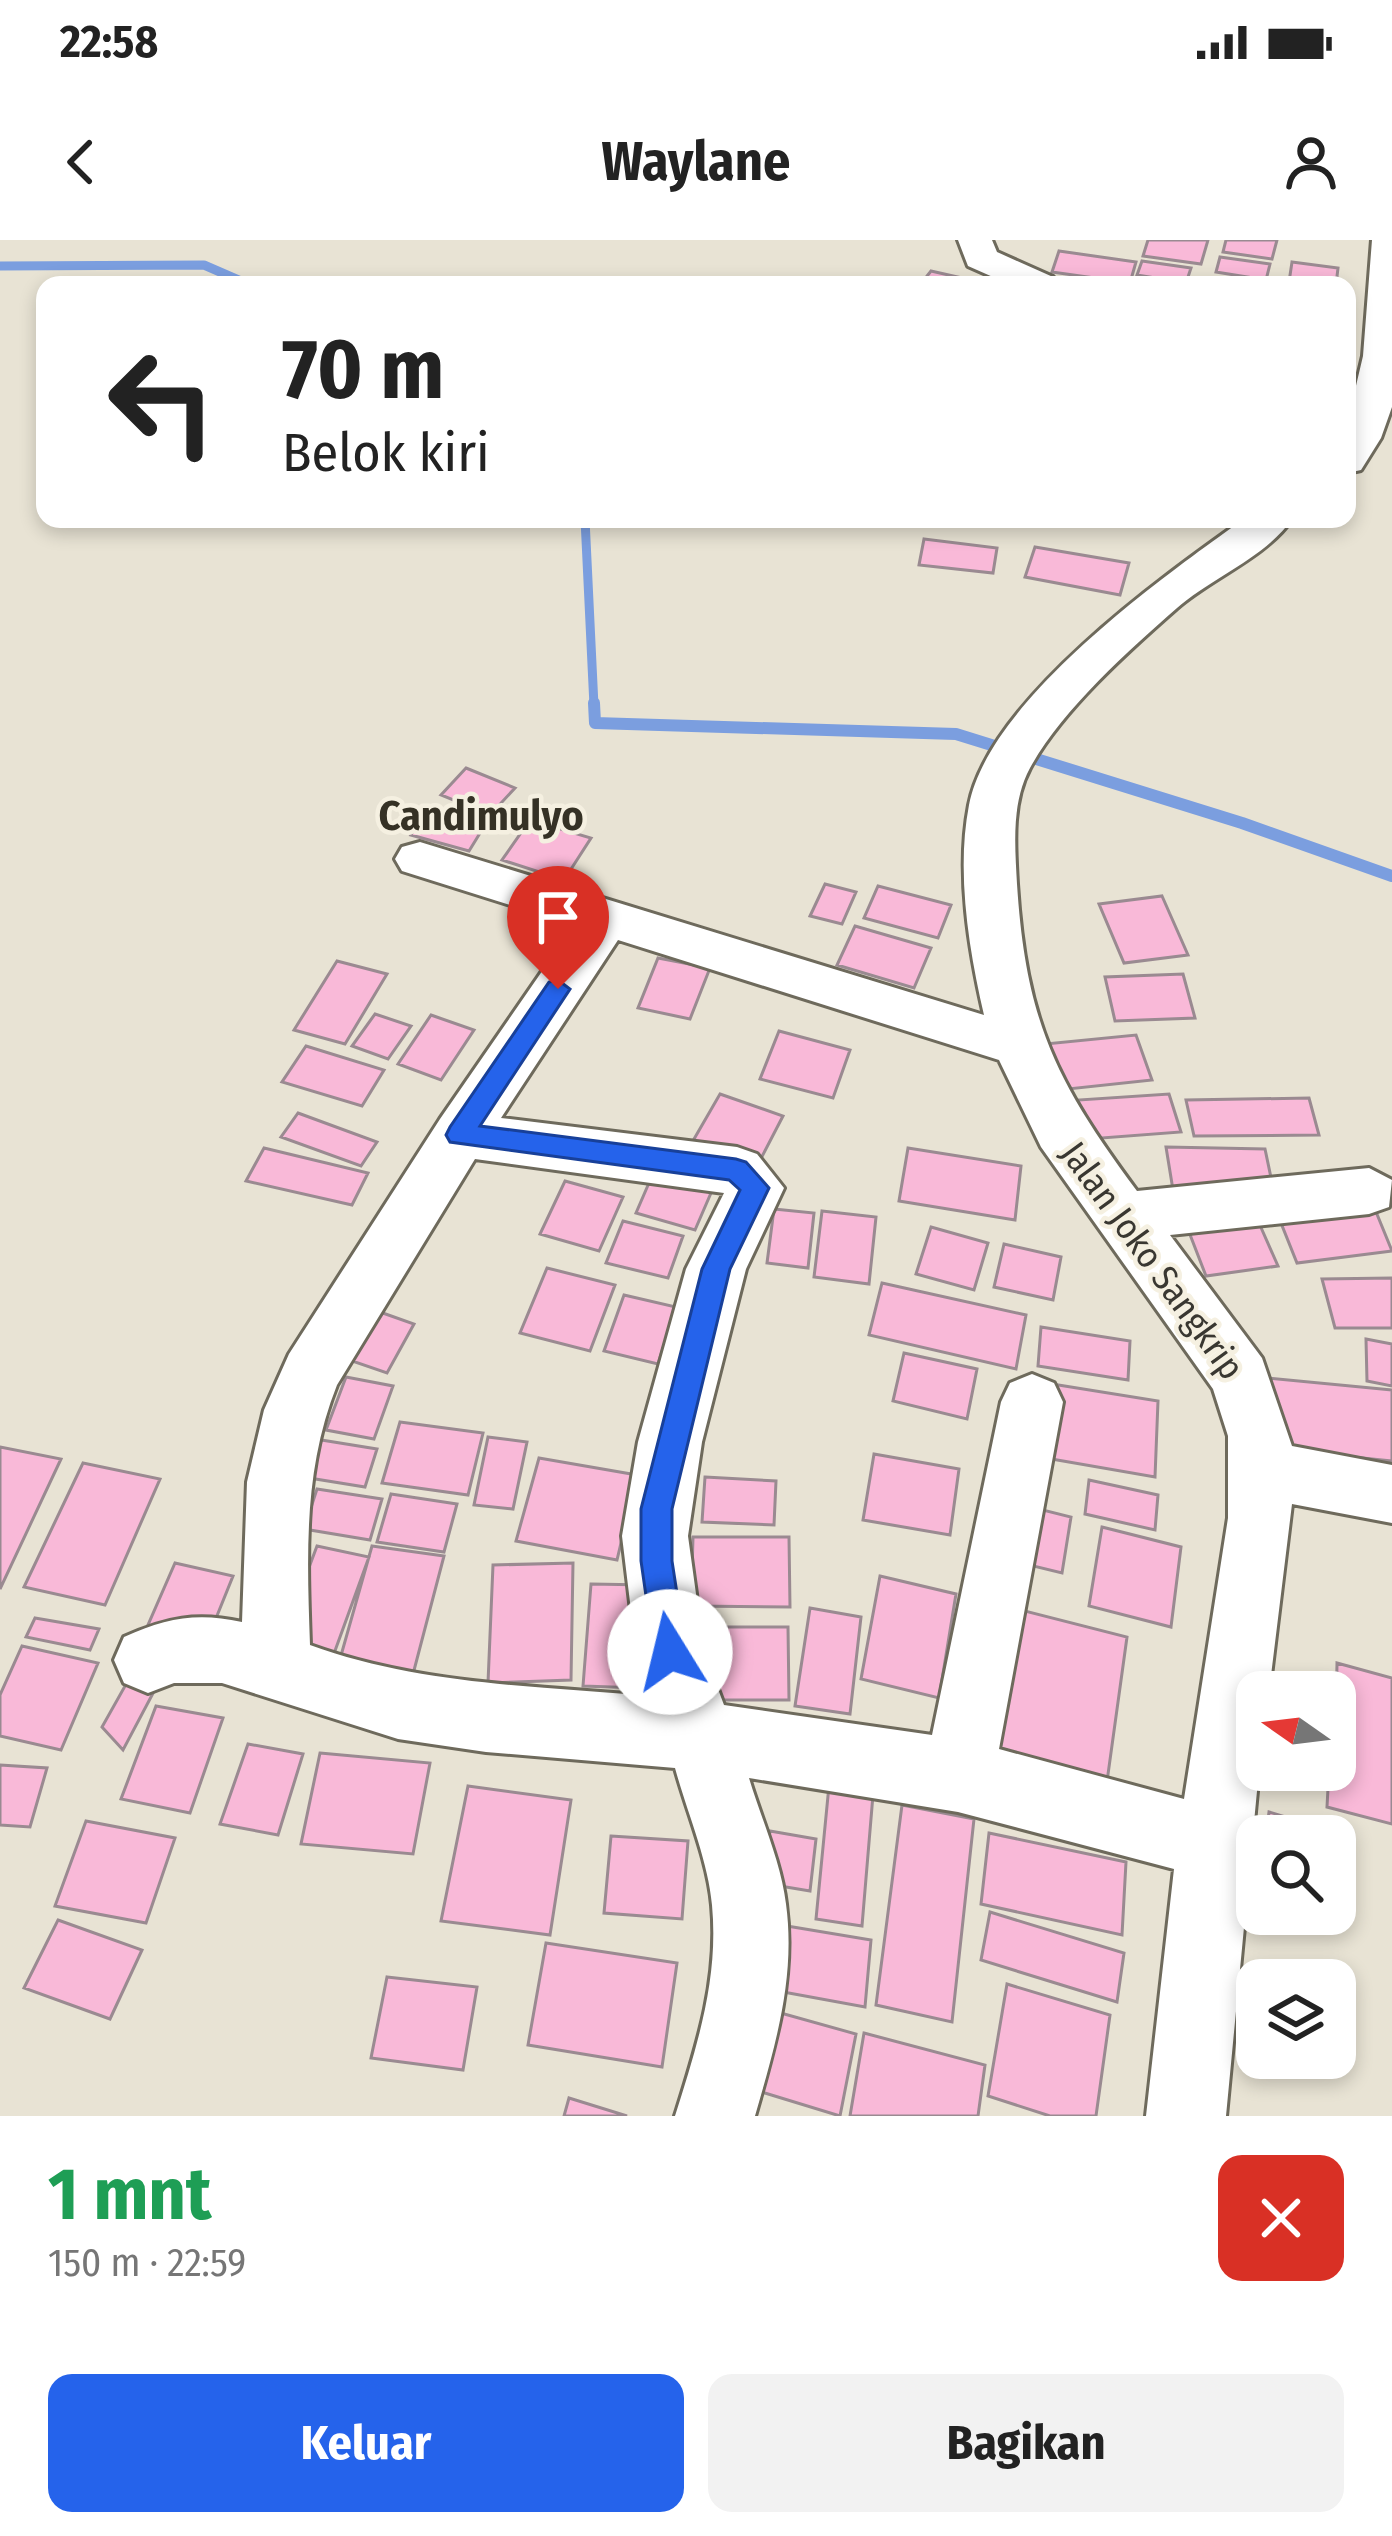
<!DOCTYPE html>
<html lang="id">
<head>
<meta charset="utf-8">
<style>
	:root { --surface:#fff; --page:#f2f2f2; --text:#222; --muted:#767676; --accent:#2563eb }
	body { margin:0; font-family:"Fira Sans Condensed",sans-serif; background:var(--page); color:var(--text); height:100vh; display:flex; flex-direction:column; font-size:45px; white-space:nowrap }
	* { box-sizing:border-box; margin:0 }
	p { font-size:39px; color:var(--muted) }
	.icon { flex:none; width:66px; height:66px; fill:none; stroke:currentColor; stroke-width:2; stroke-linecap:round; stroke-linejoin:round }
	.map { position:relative; height:1876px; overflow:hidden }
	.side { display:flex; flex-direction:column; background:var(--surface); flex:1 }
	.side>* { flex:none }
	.top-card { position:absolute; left:36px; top:36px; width:1320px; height:252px; border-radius:24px; box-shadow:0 6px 18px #0003; background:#fff; color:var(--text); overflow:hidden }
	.needle { width:78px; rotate:284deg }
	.controls { position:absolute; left:1236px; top:1431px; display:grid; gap:24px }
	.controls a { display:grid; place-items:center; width:120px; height:120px; border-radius:24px; background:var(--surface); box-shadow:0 6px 18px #0003; font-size:60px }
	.pin { position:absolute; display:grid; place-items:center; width:102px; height:102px; color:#fff; margin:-123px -51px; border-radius:50% 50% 50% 0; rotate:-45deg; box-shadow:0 0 12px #0007 }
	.pin .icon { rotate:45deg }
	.me { position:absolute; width:132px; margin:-66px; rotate:351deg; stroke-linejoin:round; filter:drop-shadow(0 0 9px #0008) }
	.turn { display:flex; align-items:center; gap:42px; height:252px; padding:0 48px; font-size:54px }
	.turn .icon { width:156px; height:156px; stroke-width:2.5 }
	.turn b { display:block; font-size:84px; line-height:102px }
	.round { display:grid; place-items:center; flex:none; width:126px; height:126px; border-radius:24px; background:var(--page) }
	.overview { display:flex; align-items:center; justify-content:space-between; height:204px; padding:0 48px }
	h1 { font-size:72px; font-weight:700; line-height:90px; color:#1e9e55 }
	.cta { display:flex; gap:24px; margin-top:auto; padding:24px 48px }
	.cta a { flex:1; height:138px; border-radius:24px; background:var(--accent); color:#fff; font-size:48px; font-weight:700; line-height:138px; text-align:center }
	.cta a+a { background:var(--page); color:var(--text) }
	.status { display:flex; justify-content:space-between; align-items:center; height:84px; padding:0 60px; background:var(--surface); direction:ltr }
	.status svg { height:33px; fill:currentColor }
	header { display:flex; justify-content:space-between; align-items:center; height:156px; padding:0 48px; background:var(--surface); font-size:54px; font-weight:700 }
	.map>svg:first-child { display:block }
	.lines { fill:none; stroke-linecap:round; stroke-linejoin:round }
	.stream-far1 { stroke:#7b9edf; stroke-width:9 }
	.stream { stroke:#7b9edf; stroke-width:12 }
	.building { fill:#f9b9d8; stroke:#9a8a91; stroke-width:3 }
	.minor-casing { stroke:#6e6a5c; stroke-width:6 }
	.minor { fill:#fff; fill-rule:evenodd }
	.route { fill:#2563eb; stroke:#184099; stroke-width:3 }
	.labels { text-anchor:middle; stroke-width:9; stroke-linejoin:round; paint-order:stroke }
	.street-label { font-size:36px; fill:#393731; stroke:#f5f0e1 }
	.quarter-label { font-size:42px; font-weight:bold; fill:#353125; stroke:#f5f0e1 }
</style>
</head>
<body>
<div class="status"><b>22:58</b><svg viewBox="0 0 49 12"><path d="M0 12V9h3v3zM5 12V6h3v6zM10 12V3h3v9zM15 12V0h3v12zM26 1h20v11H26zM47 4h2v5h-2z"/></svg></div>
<header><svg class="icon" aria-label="back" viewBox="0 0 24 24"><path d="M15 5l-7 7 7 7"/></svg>Waylane<svg class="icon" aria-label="person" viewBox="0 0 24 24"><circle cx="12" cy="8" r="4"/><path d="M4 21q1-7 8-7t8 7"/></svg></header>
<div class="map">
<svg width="1392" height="1876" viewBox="0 0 1392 1876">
	<rect width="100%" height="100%" fill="#e8e3d4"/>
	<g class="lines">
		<path class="stream-far1" d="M0,26L204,25L250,45
			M585,279L594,466"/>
		<path class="stream" d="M594,463L595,483L956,494L1242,583L1392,636"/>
	</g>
	<path class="building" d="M1148,0H1208L1201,24L1143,16Z
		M1226,0H1277L1272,19L1223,12Z
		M1059,11L1136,22L1130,43L1052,32Z
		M1220,17L1270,24L1266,40L1216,32Z
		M1142,21L1191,28L1186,43L1137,35Z
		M1292,22L1338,28L1336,45L1289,42Z
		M931,31L993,45H920Z
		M924,299L997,308L993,333L919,325Z
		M1035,307L1129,323L1120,355L1025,337Z
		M466,528L515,548L490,575L441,555Z
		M428,570L485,585L469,611L411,595Z
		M530,580L591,598L564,640L502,620Z
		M825,644L856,652L842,684L810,676Z
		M878,646L951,665L938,698L864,678Z
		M1162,656L1188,715L1124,723L1099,664Z
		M855,686L931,708L914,748L837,725Z
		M658,718L710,728L690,779L638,768Z
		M337,721L387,734L345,804L294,790Z
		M1183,734L1195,778L1115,781L1105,737Z
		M375,774L411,786L388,819L352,806Z
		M431,775L474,790L441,840L398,824Z
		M779,791L850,810L833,858L760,839Z
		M1136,795L1152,840L1059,850L1045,804Z
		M306,806L384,830L362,866L282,842Z
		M720,854L783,876L755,930L690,906Z
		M1169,854L1181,892L1089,899L1078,860Z
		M1309,858L1319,895L1194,896L1186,860Z
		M298,873L377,902L361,926L281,897Z
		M1166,907L1265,909L1274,952L1173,950Z
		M264,908L368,933L352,965L246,941Z
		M908,908L1021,926L1015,980L899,961Z
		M655,929L714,946L695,990L636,973Z
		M565,941L623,957L599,1011L540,994Z
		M1372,962L1392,1011L1297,1023L1277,973Z
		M774,969L814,973L808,1028L767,1023Z
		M822,971L876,977L869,1044L814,1037Z
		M623,981L683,996L668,1038L606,1023Z
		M1259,983L1278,1026L1206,1036L1189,992Z
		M931,987L988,1003L974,1050L916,1034Z
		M1004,1004L1061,1017L1053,1060L994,1047Z
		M547,1028L615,1045L590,1111L520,1093Z
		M1392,1038V1088H1335L1322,1039Z
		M882,1043L1026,1075L1016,1129L869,1095Z
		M624,1055L676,1067L658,1124L604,1111Z
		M380,1072L414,1084L387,1133L352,1121Z
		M1041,1087L1130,1101L1128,1140L1038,1126Z
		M1366,1099L1392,1104V1146L1367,1141Z
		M904,1113L977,1129L967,1179L893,1161Z
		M346,1137L393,1146L374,1199L326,1190Z
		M1268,1138L1392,1150V1221L1274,1209Z
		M1046,1143L1158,1161L1155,1237L1040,1217Z
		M400,1182L483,1193L468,1255L382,1243Z
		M488,1197L527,1202L513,1269L474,1265Z
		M309,1198L377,1209L365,1247L297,1236Z
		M0,1207L61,1219L0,1349Z
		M874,1214L959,1229L950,1295L863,1280Z
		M539,1218L637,1235L617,1320L516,1301Z
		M83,1223L160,1239L105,1365L24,1347Z
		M705,1237L776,1241L774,1285L702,1282Z
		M1089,1240L1158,1255L1155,1290L1085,1274Z
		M317,1249L382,1259L370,1300L304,1289Z
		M391,1254L457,1264L444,1312L377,1302Z
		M1015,1263L1071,1277L1062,1333L1005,1319Z
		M1102,1287L1181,1307L1171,1387L1089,1366Z
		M693,1297H789L790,1367L691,1366Z
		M317,1306L369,1317L332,1419L279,1408Z
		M372,1306L444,1316L412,1438L338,1426Z
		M175,1323L233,1336L208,1398L148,1385Z
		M573,1323L571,1440L488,1443L493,1325Z
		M880,1336L956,1354L939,1458L861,1439Z
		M591,1344L646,1345L640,1448L583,1446Z
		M1001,1365L1127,1397L1105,1556L973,1521Z
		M810,1368L861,1377L850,1474L795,1466Z
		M35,1378L99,1389L90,1410L26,1397Z
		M702,1387H788L789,1460H702Z
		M22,1406L98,1423L61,1510L0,1496V1455Z
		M1337,1423L1392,1438V1584L1327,1567L1329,1530H1335Z
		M134,1430L160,1440L123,1510L102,1487Z
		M156,1466L223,1478L190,1573L121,1559Z
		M248,1504L303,1514L278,1595L220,1584Z
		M320,1513L430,1523L413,1614L301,1604Z
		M0,1525L47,1528L30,1587L0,1585Z
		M831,1525L875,1531L862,1686L816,1679Z
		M468,1546L571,1560L550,1695L441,1681Z
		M902,1565L974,1579L952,1782L876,1765Z
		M1269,1572L1352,1597L1348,1639L1335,1635V1596H1266Z
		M86,1581L175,1598L146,1683L55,1666Z
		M770,1591L816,1599L810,1651L762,1643Z
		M989,1593L1126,1622L1122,1695L981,1664Z
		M611,1596L688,1601L682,1679L604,1673Z
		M990,1672L1124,1713L1117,1762L981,1720Z
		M58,1680L142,1710L110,1779L24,1748Z
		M775,1684L871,1700L865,1767L767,1749Z
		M546,1703L677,1723L662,1827L528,1805Z
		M387,1737L477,1747L463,1830L371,1818Z
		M1007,1744L1110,1775L1096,1876H1050L988,1856Z
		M770,1770L856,1794L840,1876L752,1849Z
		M864,1793L985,1825L978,1876H850Z
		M569,1858L627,1876H564Z"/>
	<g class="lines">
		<defs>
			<path id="minor" d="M958,0H992L997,12L1053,37L1058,45H1011L968,26Z
				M1372,0H1392V167L1381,198L1361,230L1347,233V184L1363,116Z
				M1244,279H1292C1266,317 1211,338 1177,368C1128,411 1061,471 1030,528C1011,563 1015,606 1017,644C1026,782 1056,842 1137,951L1369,928L1392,940L1389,967L1369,974L1170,995L1262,1118L1292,1206L1392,1225V1283L1292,1264L1269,1452H1257L1259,1530L1226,1876H1146L1174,1629L958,1572L749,1538C761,1578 781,1622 786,1664C796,1738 775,1806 755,1876H675C697,1806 719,1739 712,1665C708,1620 687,1572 675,1528L486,1512L398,1499L222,1443H174L148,1453L124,1443L114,1420L124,1397C166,1378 197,1372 242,1382L247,1242L264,1170L289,1114L440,879L574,685L402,631L395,619L402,607L420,602L984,775C969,710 956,632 969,565C989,461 1161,338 1244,279ZM618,700L999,820L1041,907L1213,1149L1228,1196V1278L1184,1559L999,1509L1063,1162L1054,1143L1032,1134L1010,1143L1001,1162L932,1495L724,1465L704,1412L688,1296L702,1202L746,1029L784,948L757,914L737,907L501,878ZM475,919L724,953L686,1029L638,1202L622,1296L636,1412L652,1456C537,1446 420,1445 310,1405C307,1316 303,1230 337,1145Z"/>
		</defs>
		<use href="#minor" class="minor-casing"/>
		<use href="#minor" class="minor"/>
	</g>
	<path class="route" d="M558,740L570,749L480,886L736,919L746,922L769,948L730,1029L672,1269V1321L686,1412L681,1423L670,1428L658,1423L654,1412L641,1321V1269L702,1029L740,950L729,940L450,902L446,895L450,887L549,742Z"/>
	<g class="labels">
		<g class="street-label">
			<text transform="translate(1153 1020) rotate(54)" y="13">Jalan Joko Sangkrip</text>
		</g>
		<g class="quarter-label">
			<text x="481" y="590">Candimulyo</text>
		</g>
	</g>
</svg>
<div class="controls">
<a><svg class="needle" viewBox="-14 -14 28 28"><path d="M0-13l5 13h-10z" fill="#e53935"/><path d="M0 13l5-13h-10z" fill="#767676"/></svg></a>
<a><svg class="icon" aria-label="search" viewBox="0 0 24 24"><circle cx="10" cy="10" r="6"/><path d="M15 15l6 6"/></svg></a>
<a><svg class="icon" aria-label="layers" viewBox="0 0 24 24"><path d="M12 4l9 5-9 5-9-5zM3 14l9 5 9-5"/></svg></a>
</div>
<div class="pin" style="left:558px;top:749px;background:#d93025"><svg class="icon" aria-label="arrive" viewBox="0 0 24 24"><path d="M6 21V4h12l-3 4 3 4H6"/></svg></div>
<svg class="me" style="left:670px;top:1412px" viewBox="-20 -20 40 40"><circle r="19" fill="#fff"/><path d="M0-13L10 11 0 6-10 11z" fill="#2563eb"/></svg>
<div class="top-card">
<div class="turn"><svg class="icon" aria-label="left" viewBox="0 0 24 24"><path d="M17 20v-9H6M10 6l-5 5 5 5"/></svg><div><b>70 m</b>Belok kiri</div></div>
</div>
</div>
<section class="side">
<div class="overview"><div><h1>1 mnt</h1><p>150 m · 22:59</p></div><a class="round" style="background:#d93025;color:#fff"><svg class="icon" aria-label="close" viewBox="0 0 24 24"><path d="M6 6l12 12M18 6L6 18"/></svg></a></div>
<div class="cta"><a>Keluar</a><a>Bagikan</a></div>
</section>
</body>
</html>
